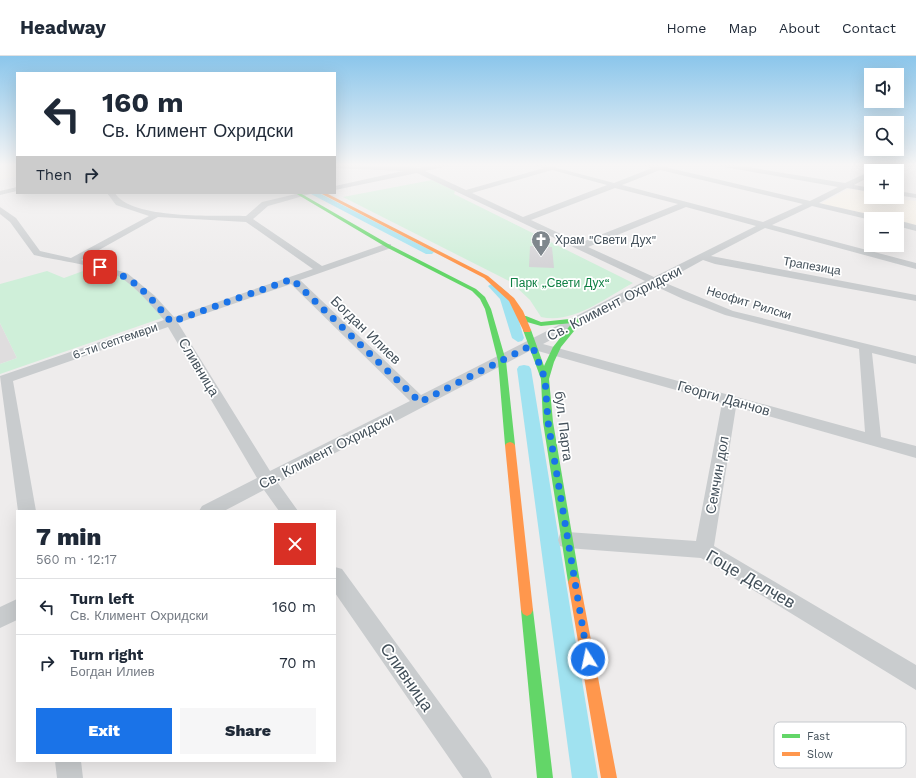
<!DOCTYPE html>
<html lang="en">
<head>
<meta charset="utf-8">
<style>
	:root { --surface:#fff; --page:#f6f6f7; --text:#1f2937; --muted:#747a83; --line:#e0e1e3; --accent:#1a73e8 }
	body { margin:0; font-family:"Work Sans",sans-serif; background:var(--page); color:var(--text); height:100vh; display:flex; flex-direction:column; font-size:15px; white-space:nowrap }
	* { box-sizing:border-box; margin:0 }
	p { font-size:13px; color:var(--muted) }
	.icon { flex:none; width:22px; height:22px; fill:none; stroke:currentColor; stroke-width:2; stroke-linecap:round; stroke-linejoin:round }
	.map { position:relative; flex:1; overflow:hidden }
	.drawer { position:absolute; left:16px; top:454px; width:320px; height:252px; display:flex; flex-direction:column; background:var(--surface); border-radius:0px; box-shadow:0 4px 16px #0002 }
	.drawer>* { flex:none }
	.top-card { position:absolute; left:16px; top:16px; width:320px; height:122px; border-radius:0px; box-shadow:0 4px 16px #0002; background:#fff; color:var(--text); overflow:hidden }
	.controls { position:absolute; left:864px; top:12px; display:grid; gap:8px }
	.controls a { display:grid; place-items:center; width:40px; height:40px; border-radius:0px; background:var(--surface); box-shadow:0 4px 16px #0002; font-size:20px }
	.pin { position:absolute; display:grid; place-items:center; width:34px; height:34px; color:#fff; margin:-17px; border-radius:8px; box-shadow:0 2px 6px #0006 }
	.me { position:absolute; width:44px; margin:-22px; rotate:350deg; stroke-linejoin:round; filter:drop-shadow(0 0 3px #0008) }
	.turn { display:flex; align-items:center; gap:14px; height:84px; padding:0 20px; font-size:18px }
	.turn .icon { width:52px; height:52px; stroke-width:2.5 }
	.turn b { display:block; font-size:28px; line-height:34px }
	.then { display:flex; align-items:center; height:38px; padding:0 20px; background:#0003; gap:8px; font-size:15px }
	.round { display:grid; place-items:center; flex:none; width:42px; height:42px; border-radius:0px; background:var(--page) }
	.summary { display:flex; align-items:center; justify-content:space-between; height:68px; padding:0 20px }
	h1 { font-size:24px; font-weight:800; line-height:30px }
	.cta { display:flex; gap:8px; margin-top:auto; padding:8px 20px }
	.cta a { flex:1; height:46px; border-radius:0px; background:var(--accent); color:#fff; font-size:16px; font-weight:800; line-height:46px; text-align:center }
	.cta a+a { background:var(--page); color:var(--text) }
	ul { padding:0; list-style:none }
	li { display:flex; align-items:center; gap:12px; height:56px; padding:0 20px; border-top:1px solid var(--line) }
	li div { flex:1 }
	li b { display:block; font-size:15px }
	li em { font-style:normal }
	header { display:flex; align-items:center; gap:24px; box-sizing:border-box; height:56px; padding:0 20px; background:var(--surface); border-bottom:1px solid var(--line) }
	header strong { font-size:19px }
	nav { display:flex; gap:22px; margin-inline-start:auto; font-size:14px }
	.map>svg:first-child { display:block }
	.commercial { fill:#f6f0e6 }
	.education { fill:#dfddde }
	.green { fill:#cfefd9 }
	.lines { fill:none; stroke-linecap:round; stroke-linejoin:round }
	.canal { fill:#a0e2f0; fill-rule:evenodd }
	.building { fill:#d5d4d7 }
	.street { fill:#c9ccce; fill-rule:evenodd }
	.fast { fill:#63d668; fill-rule:evenodd }
	.slow { fill:#ff974d; fill-rule:evenodd }
	.route { stroke:#1a73e8; stroke-width:7; stroke-dasharray:0 12.6 }
	.labels { text-anchor:middle; stroke-width:3.5; stroke-linejoin:round; paint-order:stroke }
	.far-poi-label { font-size:12px; fill:#43505a; stroke:#fff; text-anchor:start }
	.far-street-label { font-size:12px; fill:#43505a; stroke:#fff }
	.far-park-label { font-size:12px; fill:#0f8044; stroke:#fff }
	.street-label { font-size:14px; fill:#43505a; stroke:#fff }
	.near-street-label { font-size:17px; fill:#43505a; stroke:#fff }
	.key { fill:#fff; stroke:#c7cace; stroke-width:1 }
	.key-label { font-size:11px; fill:#43505a }
</style>
</head>
<body>
<header>
<strong>Headway</strong>
<nav><a>Home</a><a>Map</a><a>About</a><a>Contact</a></nav>
</header>
<div class="map">
<svg width="916" height="722" viewBox="0 0 916 722">
	<rect width="100%" height="100%" fill="#eeecec"/>
	<path class="commercial" d="M0,108H17V120L0,124Z
		M848,133L871,136V141L916,145V170L897,165V163H887L820,148Z"/>
	<path class="education" d="M0,267L17,302L0,308Z"/>
	<path class="green" d="M432,124L455,135L454,138L633,227C605,242 574,268 541,261L530,244L511,226L343,141Z
		M94,211L121,219L165,261L0,318V308L17,302L0,267V228L47,215L64,222Z"/>
	<g class="lines">
		<path class="canal" d="M309,137H319L434,196L432,198H426Z
			M493,227C512,231 519,266 524,282L522,285L518,286L512,282L500,243L488,230Z
			M524,309L529,310L531,313L598,722H572L517,313L519,310Z"/>
	</g>
	<path class="building" d="M530,190L552,191L554,212L529,211Z"/>
	<g class="lines">
		<path class="street" d="M335,108L419,112L441,108H452L451,109L425,115L466,134L544,112L534,109L533,108H542L614,127L652,112L639,108C645,107 661,107 665,111L810,145L838,131L719,110L716,108H729L845,127L886,108H894L881,115H871V120L854,129L871,132V136L847,132L819,147L881,161L882,163L871,164L812,150L772,169L916,207V213L765,172L711,200L916,239V245L715,208L703,204L663,226L733,255L916,300V308L872,297L881,381L916,390V402L736,351L714,490L916,609V634L701,502L567,492L560,490L558,484L560,478L567,476L696,485L722,347L538,295L537,291L278,427L298,455H279L264,434L224,455H199L202,450L257,422L168,271L13,325L36,455H18L0,320L164,264C151,249 137,232 120,221C99,209 58,205 34,199L10,166L0,158V151L16,162L40,195L71,202L149,160L116,149L107,137H115C131,164 216,159 246,160L262,146L300,137H314L268,150L253,163L322,210L385,188H391V192L300,224L421,339L645,225L417,117L335,134V130L403,115L335,112ZM552,114L607,129L523,161L472,137ZM660,114L803,148L763,166L622,129ZM615,132L678,148L580,187L531,164ZM686,151L756,170L654,221L588,191ZM158,161L246,166L313,213L174,261L155,240L127,217L81,204ZM291,228L410,345L270,415L178,267ZM655,230L683,243L725,259L859,293L865,376L543,288Z
			M900,108H916V111Z
			M17,131V135L0,139V135Z
			M897,135L916,138V142L897,139Z
			M897,164L916,169V175L897,170Z
			M335,511L342,513L488,713L492,722H463L335,537Z
			M17,543V564L0,572V551Z
			M55,705H81L83,722H57Z"/>
		<path class="fast" d="M295,137H300L390,189L476,233L485,241L491,253L506,305L515,389L513,391H507L505,389L498,305L485,253L480,243L472,235L386,191Z
			M520,260H526L541,266L579,262L583,264L561,291L554,306L549,323L553,366L580,526L578,530L574,532L570,530L568,526L543,366L541,323L523,274L527,272L531,274L544,310L553,291L572,267L541,270L520,264Z
			M527,548L531,550L533,554L553,722H537L521,554L523,550Z"/>
		<path class="slow" d="M320,137H326L488,220L514,242L523,255L531,274L530,276H524L509,245L484,222Z
			M510,386L513,387L515,389L533,554L531,558L527,560L523,558L521,554L505,389L507,387Z
			M574,520L578,522L580,526L617,722H601L568,526L570,522Z"/>
	</g>
	<linearGradient id="sky" x2="0" y2="1"><stop stop-color="#8bc6eb"/><stop offset="0.52" stop-color="#f7f6f6"/><stop offset="1" stop-color="#f7f6f6" stop-opacity="0"/></linearGradient>
	<rect width="916" height="209" fill="url(#sky)"/>
	<g class="lines">
		<path class="route" d="M100,211C107,214 117,216 123,220C143,231 157,249 171,266L292,223L420,346L532,289L545,323L548,366L588,603"/>
	</g>
	<defs>
		<symbol id="church-pin" viewBox="-11 -11 22 30"><path d="M0 17L-7.5 6A9.5 9.5 0 1 1 7.5 6Z" fill="#7f878d" stroke="#fff"/><path d="M-1.2-6h2.4v3.5h3.3v2.4h-3.3V6h-2.4V-.1h-3.3v-2.4h3.3Z" fill="#fff"/></symbol>
	</defs>
	<g fill-rule="evenodd">
		<use href="#church-pin" x="530" y="173" width="22" height="30"/>
	</g>
	<g class="labels">
		<g class="far-poi-label">
			<text x="555" y="188">Храм "Свети Дух"</text>
		</g>
		<g class="far-street-label">
			<text transform="translate(812 210) rotate(10)" y="4">Трапезица</text>
			<text transform="translate(749 247) rotate(17)" y="4">Неофит Рилски</text>
			<text transform="translate(115 285) rotate(-19)" y="4">6-ти септември</text>
		</g>
		<g class="far-park-label">
			<text x="560" y="231">Парк „Свети Дух“</text>
		</g>
		<g class="street-label">
			<text transform="translate(614 247) rotate(-27)" y="5">Св. Климент Охридски</text>
			<text transform="translate(366 274) rotate(44)" y="5">Богдан Илиев</text>
			<text transform="translate(199 311) rotate(59)" y="5">Сливница</text>
			<text transform="translate(724 342) rotate(16)" y="5">Георги Данчов</text>
			<text transform="translate(564 370) rotate(83)" y="5">бул. Парта</text>
			<text transform="translate(326 395) rotate(-27)" y="5">Св. Климент Охридски</text>
			<text transform="translate(717 419) rotate(-80)" y="5">Семчин дол</text>
		</g>
		<g class="near-street-label">
			<text transform="translate(751 523) rotate(30)" y="6">Гоце Делчев</text>
			<text transform="translate(407 621) rotate(55)" y="6">Сливница</text>
		</g>
	</g>
	<rect x="774" y="666" width="132" height="46" rx="6" class="key"/>
	<rect x="782" y="678" width="18" height="4" fill="#63d668"/>
	<rect x="782" y="696" width="18" height="4" fill="#ff974d"/>
	<g class="key-label">
		<text x="807" y="684">Fast</text>
		<text x="807" y="702">Slow</text>
	</g>
</svg>
<div class="controls">
<a><svg class="icon" aria-label="sound" viewBox="0 0 24 24"><path d="M4 9h4l5-4v14l-5-4H4zM17 9q2 3 0 6"/></svg></a>
<a><svg class="icon" aria-label="search" viewBox="0 0 24 24"><circle cx="10" cy="10" r="6"/><path d="M15 15l6 6"/></svg></a>
<a>+</a>
<a>−</a>
</div>
<div class="pin" style="left:100px;top:211px;background:#d93025"><svg class="icon" aria-label="arrive" viewBox="0 0 24 24"><path d="M6 21V4h12l-3 4 3 4H6"/></svg></div>
<svg class="me" style="left:588px;top:603px" viewBox="-20 -20 40 40"><circle r="17" fill="#1a73e8" stroke="#fff" stroke-width="3"/><path d="M0-11L8 9 0 5-8 9z" fill="#fff"/></svg>
<div class="top-card">
<div class="turn"><svg class="icon" aria-label="left" viewBox="0 0 24 24"><path d="M17 20v-9H6M10 6l-5 5 5 5"/></svg><div><b>160 m</b>Св. Климент Охридски</div></div>
<div class="then">Then<svg class="icon" aria-label="right" viewBox="0 0 24 24"><path d="M7 20v-9h11M14 6l5 5-5 5"/></svg></div>
</div>
<section class="drawer">
<div class="summary"><div><h1>7 min</h1><p>560 m · 12:17</p></div><a class="round" style="background:#d93025;color:#fff"><svg class="icon" aria-label="close" viewBox="0 0 24 24"><path d="M6 6l12 12M18 6L6 18"/></svg></a></div>
<ul>
<li><svg class="icon" aria-label="left" viewBox="0 0 24 24"><path d="M17 20v-9H6M10 6l-5 5 5 5"/></svg><div><b>Turn left</b><p>Св. Климент Охридски</p></div><em>160 m</em></li>
<li><svg class="icon" aria-label="right" viewBox="0 0 24 24"><path d="M7 20v-9h11M14 6l5 5-5 5"/></svg><div><b>Turn right</b><p>Богдан Илиев</p></div><em>70 m</em></li>
</ul>
<div class="cta"><a>Exit</a><a>Share</a></div>
</section>
</div>
</body>
</html>
